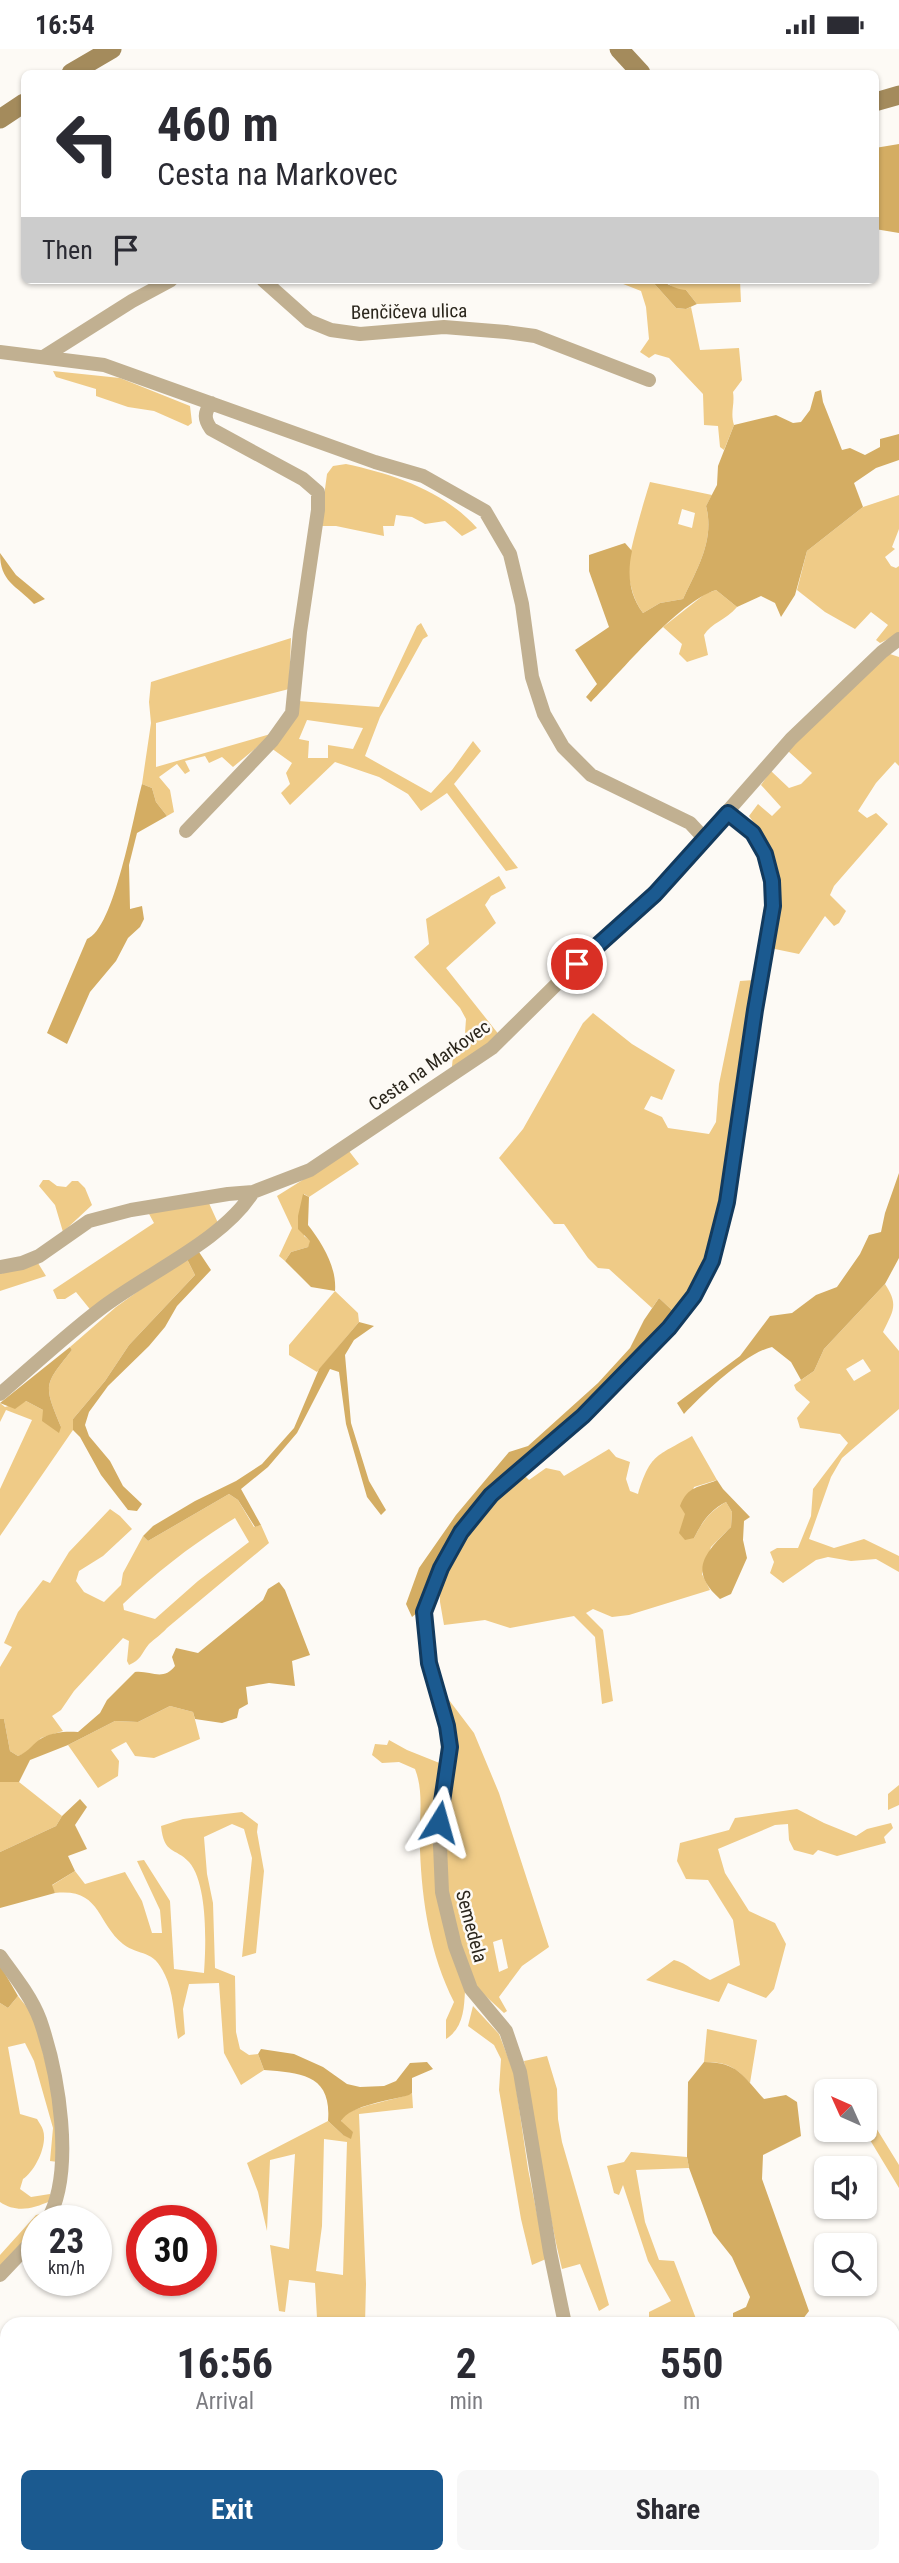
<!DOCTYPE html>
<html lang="en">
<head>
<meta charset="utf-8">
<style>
	:root { --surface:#fff; --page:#f7f7f7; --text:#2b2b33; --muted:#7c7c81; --accent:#1b5a90 }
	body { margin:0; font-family:"Roboto Condensed",sans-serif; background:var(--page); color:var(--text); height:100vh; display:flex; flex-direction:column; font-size:26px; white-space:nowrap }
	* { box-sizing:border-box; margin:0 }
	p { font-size:23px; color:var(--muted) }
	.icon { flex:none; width:38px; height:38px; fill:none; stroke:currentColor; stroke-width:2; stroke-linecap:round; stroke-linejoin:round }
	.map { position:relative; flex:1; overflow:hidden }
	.side { position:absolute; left:0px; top:2268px; width:900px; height:247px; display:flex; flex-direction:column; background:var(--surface); border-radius:21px 21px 0 0; box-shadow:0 2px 5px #0004 }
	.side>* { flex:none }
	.hud { position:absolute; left:21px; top:21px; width:858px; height:214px; border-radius:10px; box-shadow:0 2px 5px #0004; background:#fff; color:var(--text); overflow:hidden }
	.needle { width:46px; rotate:315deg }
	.controls { position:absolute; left:814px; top:2030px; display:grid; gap:14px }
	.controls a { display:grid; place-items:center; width:63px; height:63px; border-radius:10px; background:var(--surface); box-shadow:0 2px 5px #0004; font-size:35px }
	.speed { position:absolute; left:21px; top:2156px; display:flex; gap:14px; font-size:35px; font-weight:700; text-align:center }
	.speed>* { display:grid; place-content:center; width:91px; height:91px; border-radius:50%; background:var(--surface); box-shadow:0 2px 5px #0004; line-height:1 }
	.speed small { font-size:18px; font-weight:400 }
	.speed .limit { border:10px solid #d22; background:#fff; color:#111 }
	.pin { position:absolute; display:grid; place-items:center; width:60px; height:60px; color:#fff; margin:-30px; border:4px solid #fff; border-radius:50%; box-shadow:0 2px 7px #0007 }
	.me { position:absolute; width:77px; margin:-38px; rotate:8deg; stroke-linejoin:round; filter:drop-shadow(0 0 5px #0008) }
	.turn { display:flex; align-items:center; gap:24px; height:147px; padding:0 21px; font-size:32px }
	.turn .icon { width:91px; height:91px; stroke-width:2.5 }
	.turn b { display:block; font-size:49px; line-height:60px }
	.then { display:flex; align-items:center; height:66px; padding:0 21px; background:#0003; gap:14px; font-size:26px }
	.eta { display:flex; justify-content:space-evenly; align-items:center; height:119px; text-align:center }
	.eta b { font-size:42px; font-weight:700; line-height:49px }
	.cta { display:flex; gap:14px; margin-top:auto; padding:14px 21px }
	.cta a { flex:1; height:80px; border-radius:10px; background:var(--accent); color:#fff; font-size:28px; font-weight:700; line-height:80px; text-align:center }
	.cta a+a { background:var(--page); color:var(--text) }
	.status { display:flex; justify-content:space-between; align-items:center; height:49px; padding:0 35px; background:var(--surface); direction:ltr }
	.status svg { height:19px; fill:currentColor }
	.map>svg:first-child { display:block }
	.green { fill:#efcb87; fill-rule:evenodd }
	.forest { fill:#d4ad63 }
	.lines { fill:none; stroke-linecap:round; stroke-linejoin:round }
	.street { stroke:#c1b091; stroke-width:14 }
	.secondary { stroke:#a48b5c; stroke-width:19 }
	.route-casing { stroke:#123a5e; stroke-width:18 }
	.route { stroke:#1b5a90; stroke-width:12 }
	.labels { text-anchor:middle; stroke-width:5; stroke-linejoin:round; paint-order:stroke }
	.street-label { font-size:19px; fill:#2b261c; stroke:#fdfaf5 }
</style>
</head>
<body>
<div class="status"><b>16:54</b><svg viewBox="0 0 49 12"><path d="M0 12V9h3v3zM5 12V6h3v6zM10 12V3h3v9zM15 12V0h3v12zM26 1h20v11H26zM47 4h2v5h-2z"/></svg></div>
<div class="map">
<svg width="899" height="2514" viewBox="0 0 899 2514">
	<rect width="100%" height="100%" fill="#fdfaf5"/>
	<path class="green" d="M613,231H651L676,259L686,260L691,258L700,301L739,299L742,331L733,343C735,356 730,363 734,376L724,401L720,398L718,377L704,376L703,345L669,309L655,305L649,309L640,303L649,290L646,258L641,242Z
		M664,231H740L741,253L697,255L686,241H676Z
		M53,322L120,329L190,357L192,374L188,377L154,362L128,358L96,347V340L56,328Z
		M346,415C393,425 444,442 477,479L462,487L445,472L425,475L412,468L396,466L394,477H383L384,487L336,477H320L327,425L333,417Z
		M650,433L712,446L706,457C715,491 697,520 683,550L660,554L643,564C634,552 631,539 628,524C626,512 645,449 650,433ZM682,460L695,464L692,479L678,475Z
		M899,446V480L892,498L895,500L885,508L891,517L896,519L899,517V585L880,594L876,591L888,576L871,563L855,580L825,563L797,541L807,502L863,458Z
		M716,541L737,558C726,571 711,574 704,586L708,606L687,613L679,605L682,595L663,578L705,545Z
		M421,574L428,587L423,590L380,668L365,707L431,744L452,721L473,692L481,702L454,735L518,819L506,822L447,744L421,762L408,745L379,728L335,713L290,756L281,744L290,735L286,724L292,714L271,699L298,652L379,658L417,577ZM307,671L363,679L353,700L328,696V709H308L309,692L299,690Z
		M291,589L289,640L156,674V718L274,684L233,718L222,708L209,714L205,707L185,712L190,722L185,725L177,715L159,728L170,741L174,763L167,767L156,753L152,739L142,735L151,674L149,653L151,633Z
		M887,604L899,608V717L895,713L876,734L858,762L867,769L876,764L888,775L834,837L830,846L846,862L839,874L834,877L825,867L799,905L770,899L769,804L762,785L749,767L758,755L772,767L781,758L761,736L771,722L789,739L801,735L812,724L788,702Z
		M499,827L506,839L491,847L485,856L496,874L446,919L500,987L451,1027L453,1007L464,998L466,970L460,959L414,908L429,895L426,870Z
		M754,931L722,1153L704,1220L674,1263L659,1249L652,1259L609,1220L598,1219L588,1209L564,1175H554L499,1109L523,1080L583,974L593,964L632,995L675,1021L662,1051L651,1047L644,1060L662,1068L668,1079L709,1085L716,1073L719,1035L740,932Z
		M349,1102L359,1115L309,1148L304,1145V1187L311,1192L308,1198L291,1203L285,1212L279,1207L292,1179L277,1147Z
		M43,1131H49L57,1137L66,1138L72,1132H78L85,1139L92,1156L63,1183L55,1156L39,1137Z
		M208,1152L218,1174L93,1264L76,1243L65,1250H57L53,1241L154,1174L148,1163Z
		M186,1208L195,1226L129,1296L105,1332L73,1370V1381L0,1487V1440L32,1371L6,1361L0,1373V1354L5,1358L26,1352L43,1361L61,1378C43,1335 44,1336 72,1301L70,1298L116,1258Z
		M38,1214L46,1227L0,1242V1225Z
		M885,1235C899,1256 893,1262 883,1283L899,1302V1360L842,1409L831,1428L809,1490L834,1499L864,1490L899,1507V1523L876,1510L851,1512L828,1508L816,1511L783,1534L770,1524L774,1513L770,1503L777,1499H798L811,1467L813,1440L848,1394L840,1385L800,1379L797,1369L810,1353L796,1341L794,1336L814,1322L824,1300ZM863,1310L871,1322L854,1332L846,1320Z
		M335,1242L358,1264L359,1273L317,1323L289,1306V1296Z
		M692,1387L717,1431L694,1438L685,1465L694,1489C702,1473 710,1462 726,1453L732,1463L731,1478L711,1498L702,1525L710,1541L629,1566L612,1568L593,1560L586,1564L603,1581L613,1652L602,1655L595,1588L574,1567L510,1579L485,1571L444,1576L440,1553V1538L453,1506L496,1448L525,1427L529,1431L546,1419L560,1422L564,1427L609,1400L616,1408L630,1413L626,1430L630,1442L638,1445C651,1404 656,1408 692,1387Z
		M229,1445L238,1451L254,1478L261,1476L269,1494L167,1579C161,1586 155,1589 149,1595C141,1605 141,1611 129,1616L127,1612L129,1592L123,1589L74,1642L61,1661L52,1667L63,1682L41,1689L30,1702L18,1707L10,1702L4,1670H0V1618L12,1598L4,1594L18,1563L43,1531L50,1534L69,1503L110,1460L120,1467L132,1480L103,1507L79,1522L76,1532L84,1543L104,1553L121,1536L123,1524L143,1487L148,1492ZM235,1469L249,1493L198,1532L155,1570L124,1561L123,1555C158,1522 194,1494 235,1469Z
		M449,1651L474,1684L499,1744L549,1898L522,1917L499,1948L507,1962L504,1964L479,1941L465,1914L448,1843L444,1787L455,1719V1697L442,1652ZM502,1890L508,1919L499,1923L493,1893Z
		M170,1657L193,1663L200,1690L154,1709L135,1707L126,1693L111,1701L119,1712L118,1727L98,1739L68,1696L115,1672L138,1673Z
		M389,1691L407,1701L442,1715L434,1749L433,1772L465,1942C464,1961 463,1979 446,1990V1971L454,1953C430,1905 422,1854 420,1801C418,1774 425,1745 415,1720L399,1713L382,1714L372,1706L375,1695L387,1696Z
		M0,1733H19L62,1767L56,1777L0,1803Z
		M899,1736V1756L888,1761V1745Z
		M797,1760L824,1774L856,1787L867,1780L891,1774L893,1779L884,1788L886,1794L837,1807L818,1801L813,1806L794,1801L789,1791L788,1775L775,1776L718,1800L725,1824L749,1862L775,1874L786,1895L774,1940L766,1949L728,1934L719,1953L646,1931L674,1911C687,1914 697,1925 710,1931L740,1916L733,1871L708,1831L686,1830L677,1812L680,1794L729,1781L735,1769Z
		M242,1763L258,1775L257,1783L264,1822L256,1904L242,1908L252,1809L244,1780L232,1775L204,1788L207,1825L213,1854L215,1919L235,1927L236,1983L240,2000L249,2006L258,2005L264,2021L241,2036L224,2004L219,1934L189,1935L183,1960L185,1985L178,1990C174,1970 174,1944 165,1926C153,1899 140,1908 123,1895C96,1873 101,1839 55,1844L51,1837L75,1822L85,1835L125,1823L142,1852L152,1884H162L160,1861L137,1812L144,1811L170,1852L174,1920L204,1924C206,1896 208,1835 189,1813C175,1798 164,1806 161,1777L183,1770Z
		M18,1947L34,1967L54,2048L58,2113L50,2112L53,2079L34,2012L25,1994L8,1998L20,2065L37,2070C39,2074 42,2077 43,2081C48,2096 35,2122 23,2130L20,2140L31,2148L50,2145V2152C33,2160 16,2164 0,2153V1954L8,1959Z
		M473,1957L499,1985L514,2024L528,2120L546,2210L532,2216L521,2170L499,2041L501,2010L494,1996L468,1977Z
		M707,1980L757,1991L750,2034C734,2017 727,2013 704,2013Z
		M547,2007L557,2040L558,2070L562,2093L609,2256L599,2262L580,2215L562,2220C545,2151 537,2081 524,2012Z
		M412,2044L413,2059L359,2065L366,2235L365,2275H319L317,2269L315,2234L289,2231L285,2263L279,2262L270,2196L289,2200L295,2105L270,2111L267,2182L258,2143L247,2114L328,2072L343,2086C342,2081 340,2073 342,2069C350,2057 398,2051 412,2044ZM324,2090L347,2093L343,2226L316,2222L322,2177Z
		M865,2061L899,2116V2139L864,2081Z
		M631,2103L687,2108L689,2119L636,2121L645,2173L659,2211L674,2212L698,2275H649V2263L671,2252L648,2212L623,2136L619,2146L614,2144L607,2117L624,2113Z
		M48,2163L43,2172H37V2181L0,2221V2206L36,2166Z
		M7,2339V2426L0,2425V2340Z
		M0,2457H7V2508H107L105,2513L35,2510L0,2514Z
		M224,2508H338L361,2512L315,2514L286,2510Z
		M662,2508H704V2512L729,2509L731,2514H659Z"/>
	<path class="forest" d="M899,95V184L875,180V99Z
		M651,231C667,231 671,240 686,241L697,255L686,260L676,259Z
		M821,341L823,353L842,401L850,399L865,406L880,398V390L899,385V411L876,419L854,434L863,458L807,502L795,546L781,568L775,554L761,547L737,558L716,541C678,553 621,623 591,653L586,648L597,635L575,601L609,578L589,522V506L625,494L632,502C627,525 629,545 643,564L660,554L683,550C697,520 715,491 706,457L717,436L718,417L734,376L776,366L793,374L801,373L810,361L815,343Z
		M0,504L16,526L45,550L34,555C16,536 0,533 0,504Z
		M142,735L152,739L156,753L167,767L137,784L129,816L130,860L142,857L144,870L140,878L128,889L116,912L90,943L67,995L47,984L87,890C114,881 134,764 142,735Z
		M899,1124V1209L885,1235L824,1300L814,1322L801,1331L791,1313L772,1298C745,1304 703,1345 684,1365L677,1354L740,1307L770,1267L792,1264L816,1246L837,1238L860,1205L869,1186L881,1183L885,1164Z
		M303,1145L309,1148L308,1176C322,1194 337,1218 335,1242L311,1238L285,1212L291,1203L308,1198L310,1192L298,1180V1167Z
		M197,1200L211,1221L177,1257L165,1278L149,1297L108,1337L89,1363L85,1376L89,1387L110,1412L123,1437L142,1455L137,1462L128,1461L101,1426L80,1388L73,1381V1370L105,1332L129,1296L195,1226L186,1208Z
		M659,1249L674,1263C666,1275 654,1283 645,1294C616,1326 584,1353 554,1383C533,1403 514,1424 495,1445C459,1483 428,1509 418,1563L412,1568L406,1555L419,1519L456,1466L509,1403L528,1397L598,1334L630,1299L644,1271Z
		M359,1273L374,1277L354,1291L345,1306L351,1374L369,1432L386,1461L381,1466L367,1448L346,1375L339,1323L330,1320L297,1384L268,1418L241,1440L261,1476L255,1478L238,1451L229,1445L148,1492L143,1487L153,1477L195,1452L236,1432L262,1415L294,1379L319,1320Z
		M70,1298L72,1301C44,1336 43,1335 61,1378L59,1384L42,1372L43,1361L26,1352L15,1360L0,1354Z
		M717,1431L723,1440L750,1468L744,1472L743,1491L747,1509L731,1545L720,1550C687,1521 706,1503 731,1478L732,1463L726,1453C710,1461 702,1473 694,1489L685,1491L679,1484L685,1465L680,1457C688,1436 699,1439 717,1431Z
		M279,1533L285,1541L310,1606L292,1612L295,1637L269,1634L246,1638L248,1655L239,1660L237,1669L222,1674L195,1670L193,1663L170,1657L138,1673L115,1672L68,1696L30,1711L19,1733H0V1670H4L10,1702L18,1707C30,1702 33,1694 42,1689C53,1683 66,1682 78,1683L100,1664L107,1651L135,1623C150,1621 163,1633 175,1617L172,1608L176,1599L198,1604L263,1551L268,1540Z
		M80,1750L87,1758L75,1776L87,1800L68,1807L75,1822L52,1836L55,1844L0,1859V1803L56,1777L62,1767Z
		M0,1916L18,1947L8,1959L0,1954Z
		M261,2000L294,2005L323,2018L347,2035L360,2038L384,2037L396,2032L410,2014L427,2013L433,2020L412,2029V2044L409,2046C392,2051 350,2056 341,2072L353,2083L351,2090L343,2086L328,2072C332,2026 302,2024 264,2021L258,2005Z
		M704,2013C738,2013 743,2027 764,2050L786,2046L797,2053L801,2087L763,2106L762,2130L809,2262L799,2275H733V2264L746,2258L750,2248L732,2208L713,2184L689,2119L687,2108L688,2033Z"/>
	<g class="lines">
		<path class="street" d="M263,231L309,272L331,281L360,285L444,278L506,283L535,287L649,331
			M0,303L104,316L375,413L423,427L485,462L510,505L522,555L532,628L544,665L563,698L591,726L690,774L704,789
			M45,307L132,252L171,231
			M186,782L272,692L292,664L300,583L318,461V443L303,430L211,380C204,370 204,364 211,354
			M0,1218L22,1214L39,1207L89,1172L131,1161L228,1145L253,1143L310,1121L492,999L577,915L655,845L791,690L882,603L899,590
			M0,1345C33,1317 65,1287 99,1261C145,1225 223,1192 253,1143
			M0,1907C14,1926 32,1949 40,1971C58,2023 76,2122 47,2172
			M0,2226L37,2187
			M565,2275L550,2203L520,2023L506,1982L471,1940L455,1897L442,1843L439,1773L450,1698L447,1677L429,1614L424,1563L441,1519L461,1483L491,1446L583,1367L669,1279L694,1247L712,1212L727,1153L755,961L773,857L772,832L765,805L753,784L728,763
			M583,2508L584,2514"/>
		<path class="secondary" d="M619,0L641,24
			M71,24L112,0
			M875,53L899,46
			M0,70L24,54"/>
	</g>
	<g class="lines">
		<defs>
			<path id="route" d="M439,1773L450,1698L447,1677L429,1614L424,1563L441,1519L461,1483L491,1446L583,1367L669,1279L694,1247L712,1212L727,1153L755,961L773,857L772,832L765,805L753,784L728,764L655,845L577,915"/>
		</defs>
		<use href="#route" class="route-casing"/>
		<use href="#route" class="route"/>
	</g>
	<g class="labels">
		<g class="street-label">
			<text transform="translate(409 262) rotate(-1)" y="7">Benčičeva ulica</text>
			<text transform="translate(429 1016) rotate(-35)" y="7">Cesta na Markovec</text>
			<text transform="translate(472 1877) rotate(75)" y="7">Semedela</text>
		</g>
	</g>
</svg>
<div class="controls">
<a><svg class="needle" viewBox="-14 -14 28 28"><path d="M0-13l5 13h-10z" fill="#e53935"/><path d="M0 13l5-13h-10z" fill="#7c7c81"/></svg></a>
<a><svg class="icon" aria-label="sound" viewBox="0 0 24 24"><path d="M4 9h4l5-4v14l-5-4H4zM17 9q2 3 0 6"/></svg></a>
<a><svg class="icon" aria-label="search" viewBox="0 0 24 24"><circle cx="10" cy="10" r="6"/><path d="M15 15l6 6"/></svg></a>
</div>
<div class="speed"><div>23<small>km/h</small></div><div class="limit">30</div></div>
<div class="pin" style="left:577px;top:915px;background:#d93025"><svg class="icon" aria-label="arrive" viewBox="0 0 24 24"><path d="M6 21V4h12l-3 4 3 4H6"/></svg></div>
<svg class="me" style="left:439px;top:1773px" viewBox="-20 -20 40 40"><path d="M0-17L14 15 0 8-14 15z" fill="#1b5a90" stroke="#fff" stroke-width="4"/></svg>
<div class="hud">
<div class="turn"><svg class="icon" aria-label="left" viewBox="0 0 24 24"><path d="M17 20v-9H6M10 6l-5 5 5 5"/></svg><div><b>460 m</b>Cesta na Markovec</div></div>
<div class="then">Then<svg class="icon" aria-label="arrive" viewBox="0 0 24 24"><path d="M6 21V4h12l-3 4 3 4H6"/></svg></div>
</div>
<section class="side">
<div class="eta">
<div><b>16:56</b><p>Arrival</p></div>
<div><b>2</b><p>min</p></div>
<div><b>550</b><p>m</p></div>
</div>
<div class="cta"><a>Exit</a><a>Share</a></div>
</section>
</div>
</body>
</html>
